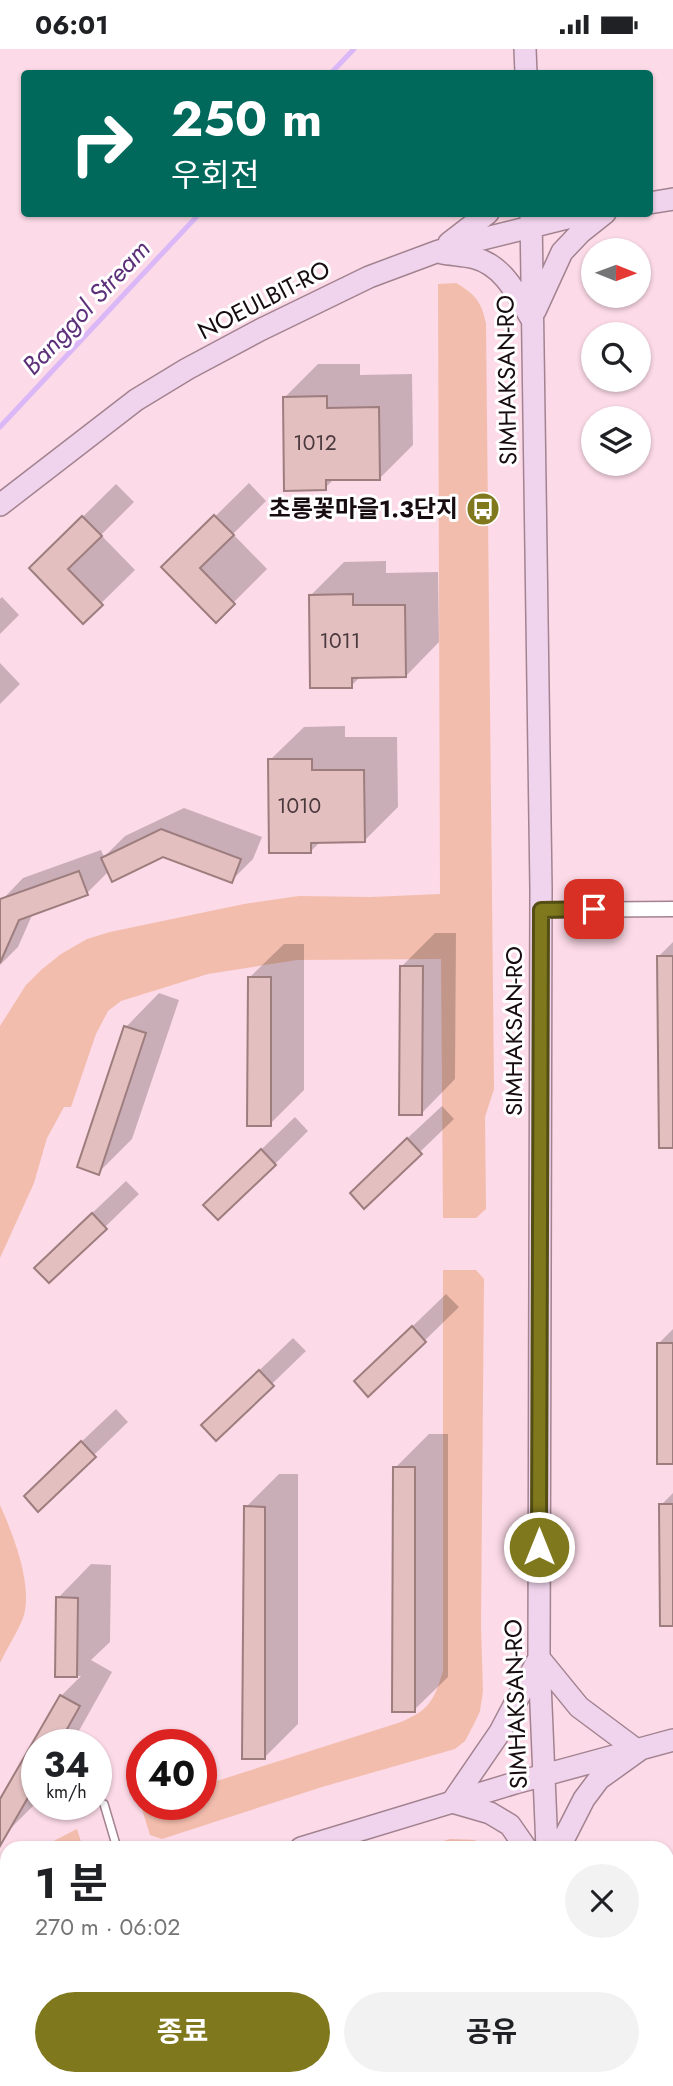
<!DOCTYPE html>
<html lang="ko">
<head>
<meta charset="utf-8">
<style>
	:root { --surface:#fff; --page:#f2f2f2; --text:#202124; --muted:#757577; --accent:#80781d }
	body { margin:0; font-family:Jost,"Noto Sans KR",sans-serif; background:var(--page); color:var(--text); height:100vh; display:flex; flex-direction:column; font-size:26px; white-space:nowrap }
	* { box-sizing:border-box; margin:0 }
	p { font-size:23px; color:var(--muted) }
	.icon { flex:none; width:38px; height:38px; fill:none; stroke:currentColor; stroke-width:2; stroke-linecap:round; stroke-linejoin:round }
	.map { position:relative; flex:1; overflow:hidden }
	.side { position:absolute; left:0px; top:1792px; width:674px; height:245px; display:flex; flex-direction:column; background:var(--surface); border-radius:21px 21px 0 0; box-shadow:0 2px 5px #0004 }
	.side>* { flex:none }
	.hud { position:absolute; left:21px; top:21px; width:632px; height:147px; border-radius:7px; box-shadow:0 2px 5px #0004; background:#00695c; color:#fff; overflow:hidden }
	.needle { width:46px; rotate:91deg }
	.controls { position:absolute; left:581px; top:189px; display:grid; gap:14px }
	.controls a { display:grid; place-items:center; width:70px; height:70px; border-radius:50%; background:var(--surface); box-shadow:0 2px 5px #0004; font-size:35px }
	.speed { position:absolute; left:21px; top:1680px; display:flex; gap:14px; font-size:35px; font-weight:700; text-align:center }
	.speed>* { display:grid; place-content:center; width:91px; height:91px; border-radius:50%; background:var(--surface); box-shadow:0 2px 5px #0004; line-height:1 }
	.speed small { font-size:18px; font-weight:400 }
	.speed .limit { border:10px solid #d22; background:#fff; color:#111 }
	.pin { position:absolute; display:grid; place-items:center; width:60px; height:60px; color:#fff; margin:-30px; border-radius:14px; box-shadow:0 4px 10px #0006 }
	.me { position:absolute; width:77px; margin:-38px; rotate:0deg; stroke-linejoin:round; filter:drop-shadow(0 0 5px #0008) }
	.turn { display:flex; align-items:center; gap:24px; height:147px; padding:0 35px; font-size:32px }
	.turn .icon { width:91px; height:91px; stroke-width:2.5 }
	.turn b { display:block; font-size:49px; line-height:60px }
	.round { display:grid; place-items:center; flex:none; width:74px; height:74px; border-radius:37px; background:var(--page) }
	.headline { display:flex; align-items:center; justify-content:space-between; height:119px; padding:0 35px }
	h1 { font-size:42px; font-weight:700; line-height:52px }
	.cta { display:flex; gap:14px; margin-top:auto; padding:14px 35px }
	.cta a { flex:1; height:80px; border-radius:42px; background:var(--accent); color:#fff; font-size:28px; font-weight:700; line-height:80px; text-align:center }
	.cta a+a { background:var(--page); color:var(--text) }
	.status { display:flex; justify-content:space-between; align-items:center; height:49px; padding:0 35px; background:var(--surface); direction:ltr }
	.status svg { height:19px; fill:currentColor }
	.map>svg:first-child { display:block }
	.green { fill:#f3bdad }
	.shadow { fill:#0003 }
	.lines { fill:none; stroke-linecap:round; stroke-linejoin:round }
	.stream { stroke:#dab8f7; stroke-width:5 }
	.building { fill:#e3bfc0; stroke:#9e7d7e; stroke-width:2 }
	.lane-casing { stroke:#a2838f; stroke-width:10 }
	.street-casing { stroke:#a2838f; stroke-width:17 }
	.secondary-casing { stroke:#a2838f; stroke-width:24 }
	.lane { stroke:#fff; stroke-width:7 }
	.street { stroke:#fff; stroke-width:14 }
	.secondary { stroke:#f0d4ed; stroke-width:21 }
	.route-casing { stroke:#534e13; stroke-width:18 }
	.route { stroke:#80781d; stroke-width:12 }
	.labels { text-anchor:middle; stroke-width:6; stroke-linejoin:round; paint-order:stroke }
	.number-label { font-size:21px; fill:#4a393c }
	.street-label { font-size:24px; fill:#170c10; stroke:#fff }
	.poi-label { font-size:24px; font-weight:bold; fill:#170c10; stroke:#fff; text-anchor:end }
	.water-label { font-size:26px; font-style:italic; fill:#5c317a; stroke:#fff }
</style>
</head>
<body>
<div class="status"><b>06:01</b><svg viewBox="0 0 49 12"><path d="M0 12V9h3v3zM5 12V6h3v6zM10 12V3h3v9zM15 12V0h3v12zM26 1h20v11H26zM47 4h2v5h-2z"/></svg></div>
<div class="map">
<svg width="673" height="2037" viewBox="0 0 673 2037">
	<rect width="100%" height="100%" fill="#fcdae7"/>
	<path class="green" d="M456,234C475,245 482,253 486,275L494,1040L485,1068L486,1160L476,1169H443L441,910L297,911L208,925L121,952L108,962L96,985L71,1058H64L47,1089L34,1134L0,1209V977L26,936L41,921L61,905L87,890L110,883L244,855L299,847L371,848L440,845L438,235Z
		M443,1221H476L484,1230L481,1577L483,1642L480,1662L474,1675L465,1692L455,1700L322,1738L162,1790L150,1786L141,1757L201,1755V1737L401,1673C429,1661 434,1652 443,1622Z
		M0,1456C13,1485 34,1538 23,1569C17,1584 7,1599 0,1614Z
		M77,1780L83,1799H40Z
		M450,1790L475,1791L483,1799H420Z
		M7,1818V1845L0,1848V1822Z
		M7,1937V1969L0,1972V1941Z
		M466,2030H500L501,2037H466Z"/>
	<path class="shadow" d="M318,315H360V326L412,325L413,396L380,429H335L325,439L285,348Z
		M249,434L266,452L233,485L267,520L216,571L164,518Z
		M116,435L134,453L101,486L135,521L83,572L31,519Z
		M386,512V524L438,523L439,593L406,627H361L351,637L311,546L344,513Z
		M2,548L19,566L0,585V550Z
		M0,614L20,635L0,655Z
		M345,677V688H397L398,758L364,792H321L311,802L270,711L304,678Z
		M184,759L262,788L253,810L231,832L163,806L109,822L87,844L33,864L18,898L0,916V853L23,829L101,801L104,808L125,787Z
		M435,884H456L455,1030L422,1064L402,917Z
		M673,893V1097L658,908Z
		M284,895H304V1041L270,1075L250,928Z
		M159,944L179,951L132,1090L98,1124L126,978Z
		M442,1057L454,1070L364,1157L385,1110Z
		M295,1068L308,1082L275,1115L239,1122Z
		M126,1132L139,1145L105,1178L70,1185Z
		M446,1245L459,1258L369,1346L390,1299Z
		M673,1280V1413L659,1294Z
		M293,1289L306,1302L216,1389L237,1343Z
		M116,1360L128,1373L38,1460L60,1413Z
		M429,1385H448V1628L414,1661L395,1419Z
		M279,1425H298V1675L264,1709L246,1458Z
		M673,1444V1575L661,1456Z
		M91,1515L111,1516L110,1593L91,1611L112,1623L71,1696H37V1753L6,1784L0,1781V1754L61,1647L81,1627H57L58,1549Z
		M7,1963V2030H29L28,2037H0V1970Z
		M108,2030H177V2034L173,2037H108Z
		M251,2030H305L298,2037H251Z"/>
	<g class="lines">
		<path class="stream" d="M331,24L354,0
			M0,378L200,164"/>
	</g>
	<path class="building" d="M327,347V359L379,358L380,431H326V441L284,442L283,348Z
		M214,466L234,486L200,519L235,555L216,574L161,518Z
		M82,467L102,487L68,520L103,556L83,575L29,519Z
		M353,545V556H405L406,628L352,629V639H310L309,546Z
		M268,710H312V721H364L365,793L311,794V804H269Z
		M161,780L241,810L232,834L163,808L112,833L101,809Z
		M79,822L88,846L19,871L0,914V850Z
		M657,907H673V1099H659Z
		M400,917H423L422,1066H399Z
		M248,928H271V1077H247Z
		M124,977L146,984L99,1126L77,1118Z
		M407,1089L422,1105L364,1160L350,1144Z
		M261,1100L276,1116L218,1171L203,1156Z
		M92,1164L107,1180L49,1234L34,1219Z
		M412,1277L426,1293L368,1348L354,1332Z
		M657,1294H673V1415H657Z
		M259,1321L274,1337L216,1392L201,1376Z
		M81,1392L96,1408L38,1463L24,1447Z
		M393,1418H415V1663H392Z
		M659,1455H673V1577H660Z
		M244,1457L265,1458V1710H242Z
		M56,1548L78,1549L77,1628H55Z
		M60,1646L80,1657L58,1696H37V1733L0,1797V1750Z"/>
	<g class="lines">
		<defs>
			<path id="lane" d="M104,1755L117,1799"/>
			<path id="street" d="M541,861L673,860"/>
			<path id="secondary" d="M525,0L526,24
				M649,154L673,150
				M531,164L541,840L539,1609L547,1799
				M449,194L488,164
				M442,204C453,206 465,206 475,209C504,217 517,246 531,269
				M535,262L562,203L581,183L605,164
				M0,456L136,351L187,320L260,281L369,228L436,203L458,196L587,164
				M301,1799L515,1734L673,1691
				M526,1799L510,1776L490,1764L452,1753L500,1683L539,1609L579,1658L638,1702L599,1730L584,1750L559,1799
				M0,1897L7,1894
				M554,2030V2037"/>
		</defs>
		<use href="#lane" class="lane-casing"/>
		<use href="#street" class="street-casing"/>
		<use href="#secondary" class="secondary-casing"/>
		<use href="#lane" class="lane"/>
		<use href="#street" class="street"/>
		<use href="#secondary" class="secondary"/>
	</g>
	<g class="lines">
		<defs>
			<path id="route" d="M539,1498L541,861L594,860"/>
		</defs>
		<use href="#route" class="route-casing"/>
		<use href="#route" class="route"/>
	</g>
	<defs>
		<symbol id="bus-disc" viewBox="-11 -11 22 22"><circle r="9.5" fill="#80781d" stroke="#fff"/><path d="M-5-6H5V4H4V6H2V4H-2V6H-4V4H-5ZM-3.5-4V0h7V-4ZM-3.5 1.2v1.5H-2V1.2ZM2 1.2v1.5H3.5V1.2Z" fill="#fff"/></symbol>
	</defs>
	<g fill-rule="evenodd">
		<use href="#bus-disc" x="464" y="441" width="38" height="38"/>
	</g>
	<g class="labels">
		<g class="number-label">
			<text x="315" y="401">1012</text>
			<text x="340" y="599">1011</text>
			<text x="299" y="764">1010</text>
		</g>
		<g class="street-label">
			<text transform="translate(264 251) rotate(-27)" y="8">NOEULBIT-RO</text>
			<text transform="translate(507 331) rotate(-91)" y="8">SIMHAKSAN-RO</text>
			<text transform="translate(514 982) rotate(-90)" y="8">SIMHAKSAN-RO</text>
			<text transform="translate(516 1655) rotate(-92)" y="8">SIMHAKSAN-RO</text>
		</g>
		<g class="poi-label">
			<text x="458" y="468">초롱꽃마을1.3단지</text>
		</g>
		<g class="water-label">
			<text transform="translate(86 258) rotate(-47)" y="9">Banggol Stream</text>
		</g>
	</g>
</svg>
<div class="controls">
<a><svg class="needle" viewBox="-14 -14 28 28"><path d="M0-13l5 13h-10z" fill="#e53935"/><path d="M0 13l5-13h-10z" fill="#757577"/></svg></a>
<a><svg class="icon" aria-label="search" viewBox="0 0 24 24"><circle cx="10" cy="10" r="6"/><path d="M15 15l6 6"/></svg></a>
<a><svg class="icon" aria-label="layers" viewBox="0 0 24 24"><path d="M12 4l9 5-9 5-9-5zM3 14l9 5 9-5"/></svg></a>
</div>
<div class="speed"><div>34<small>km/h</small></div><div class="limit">40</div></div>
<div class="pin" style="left:594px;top:860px;background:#d93025"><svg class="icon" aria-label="arrive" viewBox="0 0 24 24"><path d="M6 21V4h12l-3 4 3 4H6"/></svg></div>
<svg class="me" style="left:539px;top:1498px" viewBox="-20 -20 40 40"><circle r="17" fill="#80781d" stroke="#fff" stroke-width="3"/><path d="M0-11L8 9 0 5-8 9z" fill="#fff"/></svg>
<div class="hud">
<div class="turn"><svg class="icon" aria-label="right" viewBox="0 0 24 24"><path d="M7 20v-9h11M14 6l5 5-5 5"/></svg><div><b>250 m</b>우회전</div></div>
</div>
<section class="side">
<div class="headline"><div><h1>1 분</h1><p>270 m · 06:02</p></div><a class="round"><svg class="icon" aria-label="close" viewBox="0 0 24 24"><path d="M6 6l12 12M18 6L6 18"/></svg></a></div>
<div class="cta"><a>종료</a><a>공유</a></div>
</section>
</div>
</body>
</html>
